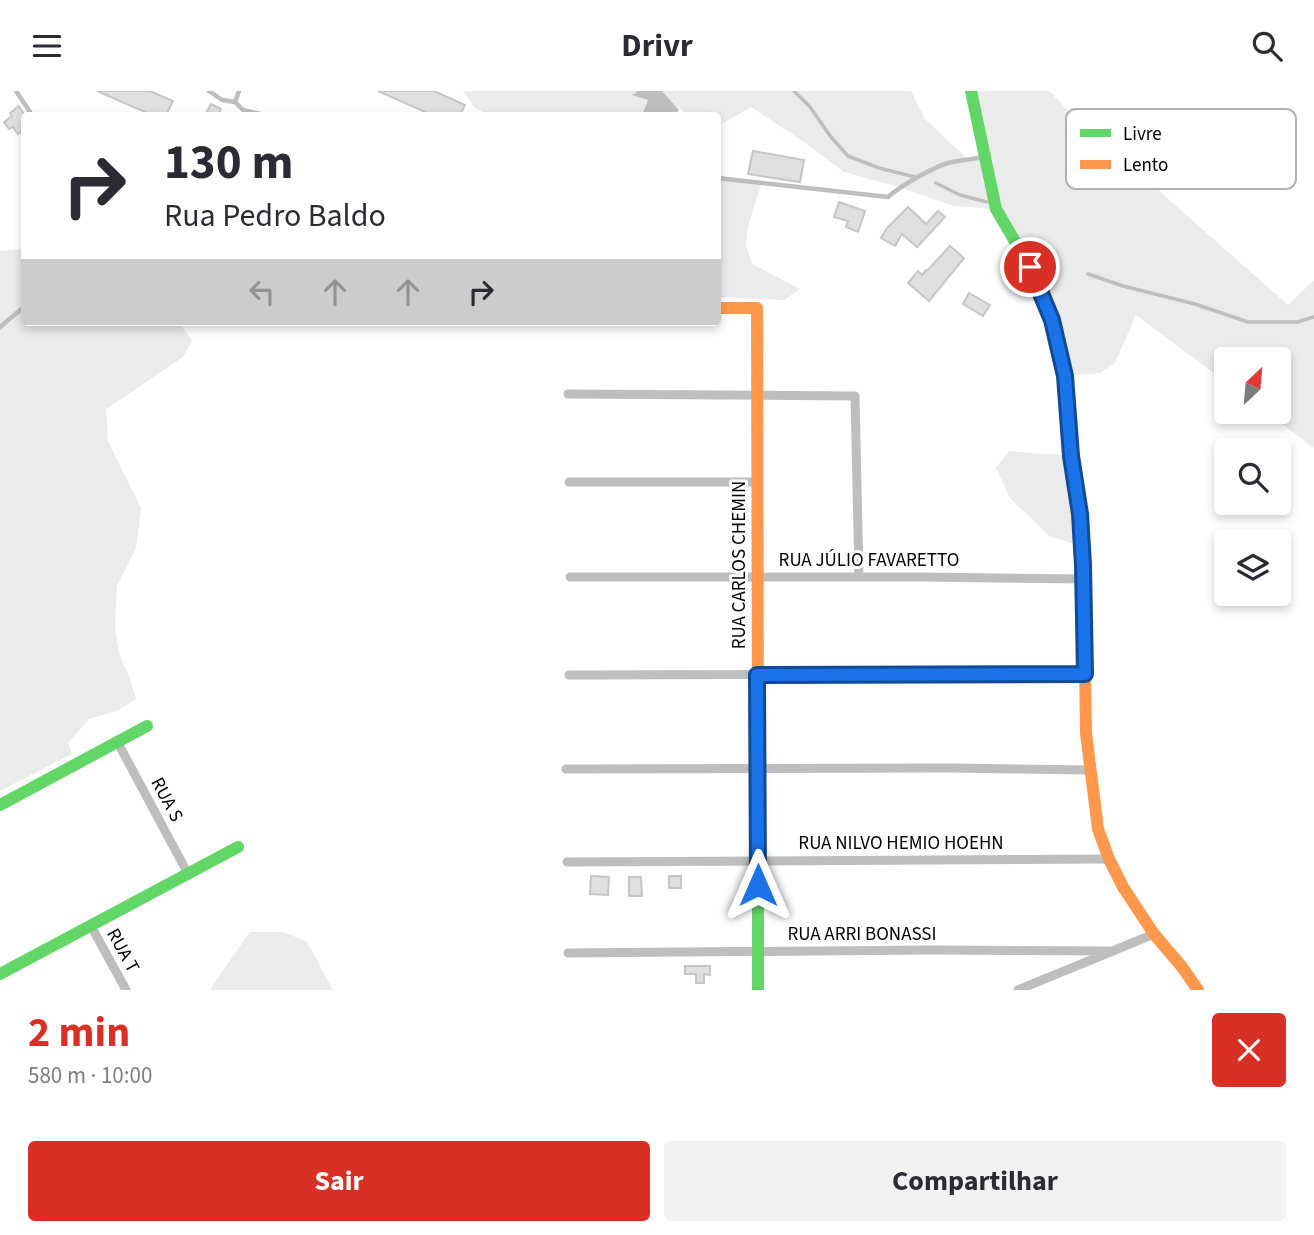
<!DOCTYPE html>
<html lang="pt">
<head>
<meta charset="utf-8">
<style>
	:root { --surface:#fff; --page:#f2f2f3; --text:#2b2b33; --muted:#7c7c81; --accent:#d93025 }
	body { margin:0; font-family:"Source Sans 3",sans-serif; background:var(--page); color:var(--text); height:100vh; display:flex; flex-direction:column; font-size:26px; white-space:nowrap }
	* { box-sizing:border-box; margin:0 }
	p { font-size:23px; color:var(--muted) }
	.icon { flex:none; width:38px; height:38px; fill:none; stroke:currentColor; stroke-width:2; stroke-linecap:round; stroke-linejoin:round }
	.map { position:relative; height:899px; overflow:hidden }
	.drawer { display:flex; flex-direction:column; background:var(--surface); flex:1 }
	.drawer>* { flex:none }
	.top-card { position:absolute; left:21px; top:21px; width:700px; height:214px; border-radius:7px; box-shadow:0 4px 10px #0003; background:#fff; color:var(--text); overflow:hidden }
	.needle { width:46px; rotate:26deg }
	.fabs { position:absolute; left:1214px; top:256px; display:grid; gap:14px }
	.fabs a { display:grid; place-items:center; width:77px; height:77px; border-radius:7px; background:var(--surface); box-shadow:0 4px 10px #0003; font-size:35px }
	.pin { position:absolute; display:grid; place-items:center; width:60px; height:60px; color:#fff; margin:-30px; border:4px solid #fff; border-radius:50%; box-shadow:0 2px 7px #0007 }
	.me { position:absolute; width:77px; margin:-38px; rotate:0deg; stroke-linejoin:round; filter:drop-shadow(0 0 5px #0008) }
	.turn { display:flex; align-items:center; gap:24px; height:147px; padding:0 28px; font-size:32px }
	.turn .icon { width:91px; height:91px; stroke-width:2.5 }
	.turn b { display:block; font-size:49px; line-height:60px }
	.lanes { display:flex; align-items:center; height:66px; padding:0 28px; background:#0003; justify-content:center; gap:35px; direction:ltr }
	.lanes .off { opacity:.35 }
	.round { display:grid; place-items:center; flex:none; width:74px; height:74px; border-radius:7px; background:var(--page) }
	.headline { display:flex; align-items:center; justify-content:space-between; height:119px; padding:0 28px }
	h1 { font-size:42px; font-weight:700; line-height:52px; color:var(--accent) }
	.cta { display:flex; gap:14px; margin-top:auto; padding:14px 28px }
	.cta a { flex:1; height:80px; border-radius:7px; background:var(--accent); color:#fff; font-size:28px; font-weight:700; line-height:80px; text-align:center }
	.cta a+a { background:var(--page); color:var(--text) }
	header { display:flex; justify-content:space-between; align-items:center; height:91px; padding:0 28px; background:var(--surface); font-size:32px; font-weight:700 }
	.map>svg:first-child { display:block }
	.green { fill:#ebebeb }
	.water { fill:#bebebe }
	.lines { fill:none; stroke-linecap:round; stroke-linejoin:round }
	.stream { stroke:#bebebe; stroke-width:3.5 }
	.building { fill:#dfdfdf; stroke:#c6c6c6; stroke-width:2 }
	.lane { stroke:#bebebe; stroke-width:4.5 }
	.street { stroke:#bebebe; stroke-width:9 }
	.fast { stroke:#63d668; stroke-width:12 }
	.slow { stroke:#ff974d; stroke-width:12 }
	.route-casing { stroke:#114b97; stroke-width:18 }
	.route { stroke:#1a73e8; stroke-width:12 }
	.labels { text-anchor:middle; stroke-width:6; stroke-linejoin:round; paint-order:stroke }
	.street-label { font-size:19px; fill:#000; stroke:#fff }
	.key { fill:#fff; stroke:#b2b2b2; stroke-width:2 }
	.key-label { font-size:19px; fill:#000 }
</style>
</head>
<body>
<header><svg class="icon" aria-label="menu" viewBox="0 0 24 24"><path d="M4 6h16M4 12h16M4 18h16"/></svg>Drivr<svg class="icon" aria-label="search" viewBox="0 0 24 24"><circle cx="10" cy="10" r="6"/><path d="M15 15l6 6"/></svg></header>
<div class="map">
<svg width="1314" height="899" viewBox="0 0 1314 899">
	<rect width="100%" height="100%" fill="#fff"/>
	<path class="green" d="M463,0H638L633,3L648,9L642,24H489L474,16Z
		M662,0H911L925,28L970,70L985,65L971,0H1049L1071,22L1288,214L1314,189V357L1265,320H1279V268H1227V292L1136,224L1115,272L1100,282L1065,285L1052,229L996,118L954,115L899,96L844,81L804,51L751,16L718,35V24C685,24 684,25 662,0Z
		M718,87L762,91L748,135L746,154L752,173L800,198L784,209L718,206Z
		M24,158V231H179L192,250L183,266L106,318L108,350L141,417L136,457L117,495L115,537L119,563L129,585L136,608L119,619L89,628L68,652L72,663L0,700V160Z
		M1009,360L1071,365L1082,455L1049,445L1010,407L996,377Z
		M250,841H284L307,851L333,899H211L214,892Z"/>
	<path class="water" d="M638,0H662L679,19L674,24H642L648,9L632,4Z"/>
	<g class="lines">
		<path class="stream" d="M794,0L810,16L831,46L848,65L879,77L915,86
			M936,92L960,104L987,111
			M1088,183L1123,195L1195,213L1248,231H1297L1314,226"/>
	</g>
	<path class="building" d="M97,0H150L173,10L166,24H152Z
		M378,0H434L465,14L460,24H432Z
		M211,13L221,18L218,24H211L206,22Z
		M19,15L24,23V38L18,43L13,36L9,38L4,31L12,25L10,22Z
		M753,60L804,69L800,91L748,83Z
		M839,111L865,120L858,141L846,136L848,130L834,126Z
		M908,116L926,133L938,120L945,126L917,156L902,143L895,155L881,147L887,137Z
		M950,155L964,167L929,210L908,192L918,180L922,184L926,179L927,180Z
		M969,202L990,214L983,225L963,213Z
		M591,785L609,786L608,804L590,803Z
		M669,785H681V797H669Z
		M629,786H641L642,805H629Z
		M685,875H710V884L704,883V892H696V883H685Z"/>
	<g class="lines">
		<path class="lane" d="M16,0L32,24
			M209,0L222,9L235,11L243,19L264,24
			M235,11L239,0
			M718,87L888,106C900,95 932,77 948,72C959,69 970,69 982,66
			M0,236L24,216"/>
		<path class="street" d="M568,303L855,305L859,486
			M569,391H757
			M570,486H921L1083,488
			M569,584L1085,583
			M118,652L187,781
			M566,678L950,677L1090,679
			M567,771L1109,768
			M91,835L126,899
			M568,862L929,859L1114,860
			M1018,899L1154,843"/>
		<path class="fast" d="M971,0L996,118L1030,176L1052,229L1065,285L1071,365L1080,423L1084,510
			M758,654V899
			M0,714L147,635
			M0,883L238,756"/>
		<path class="slow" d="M718,217H757L758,654
			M1084,510L1086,642L1098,738L1109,768L1123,796L1154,843L1182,876L1198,899"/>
	</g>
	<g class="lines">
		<defs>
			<path id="route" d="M758,794L757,584L1085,583L1083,474L1080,423L1071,365L1065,285L1052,229L1030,176"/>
		</defs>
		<use href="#route" class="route-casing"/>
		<use href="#route" class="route"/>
	</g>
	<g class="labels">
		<g class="street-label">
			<text x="869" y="475">RUA JÚLIO FAVARETTO</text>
			<text transform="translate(738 474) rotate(-90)" y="7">RUA CARLOS CHEMIN</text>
			<text transform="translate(168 708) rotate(62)" y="7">RUA S</text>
			<text x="901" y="758">RUA NILVO HEMIO HOEHN</text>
			<text x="862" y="849">RUA ARRI BONASSI</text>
			<text transform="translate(124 859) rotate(61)" y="7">RUA T</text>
		</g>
	</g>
	<rect x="1066" y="18" width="230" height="80" rx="10" class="key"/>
	<rect x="1080" y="38" width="31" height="8" fill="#63d668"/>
	<rect x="1080" y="69" width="31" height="9" fill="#ff974d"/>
	<g class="key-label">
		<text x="1123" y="49">Livre</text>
		<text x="1123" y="80">Lento</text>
	</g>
</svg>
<div class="fabs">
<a><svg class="needle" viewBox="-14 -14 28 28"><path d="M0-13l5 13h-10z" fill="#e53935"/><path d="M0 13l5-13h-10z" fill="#7c7c81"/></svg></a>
<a><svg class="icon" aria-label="search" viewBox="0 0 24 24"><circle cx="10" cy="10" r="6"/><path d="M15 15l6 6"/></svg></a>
<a><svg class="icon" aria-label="layers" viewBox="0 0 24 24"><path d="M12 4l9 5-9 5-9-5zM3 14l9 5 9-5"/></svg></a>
</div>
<div class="pin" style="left:1030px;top:176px;background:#d93025"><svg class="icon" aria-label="arrive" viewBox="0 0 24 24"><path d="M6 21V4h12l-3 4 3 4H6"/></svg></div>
<svg class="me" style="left:758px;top:794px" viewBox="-20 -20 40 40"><path d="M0-17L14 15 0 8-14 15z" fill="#1a73e8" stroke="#fff" stroke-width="4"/></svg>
<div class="top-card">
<div class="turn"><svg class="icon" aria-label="right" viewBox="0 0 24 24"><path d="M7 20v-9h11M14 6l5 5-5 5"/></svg><div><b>130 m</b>Rua Pedro Baldo</div></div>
<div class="lanes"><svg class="icon off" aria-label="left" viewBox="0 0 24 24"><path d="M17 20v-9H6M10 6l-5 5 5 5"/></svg><svg class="icon off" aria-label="ahead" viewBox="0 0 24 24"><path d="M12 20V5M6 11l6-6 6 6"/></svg><svg class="icon off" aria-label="ahead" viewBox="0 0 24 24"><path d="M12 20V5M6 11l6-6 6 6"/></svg><svg class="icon" aria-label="right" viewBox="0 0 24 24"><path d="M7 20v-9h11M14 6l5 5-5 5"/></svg></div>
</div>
</div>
<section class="drawer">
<div class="headline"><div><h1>2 min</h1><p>580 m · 10:00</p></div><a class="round" style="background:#d93025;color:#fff"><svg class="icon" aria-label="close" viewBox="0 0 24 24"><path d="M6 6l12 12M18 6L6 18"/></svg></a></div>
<div class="cta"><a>Sair</a><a>Compartilhar</a></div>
</section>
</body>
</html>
